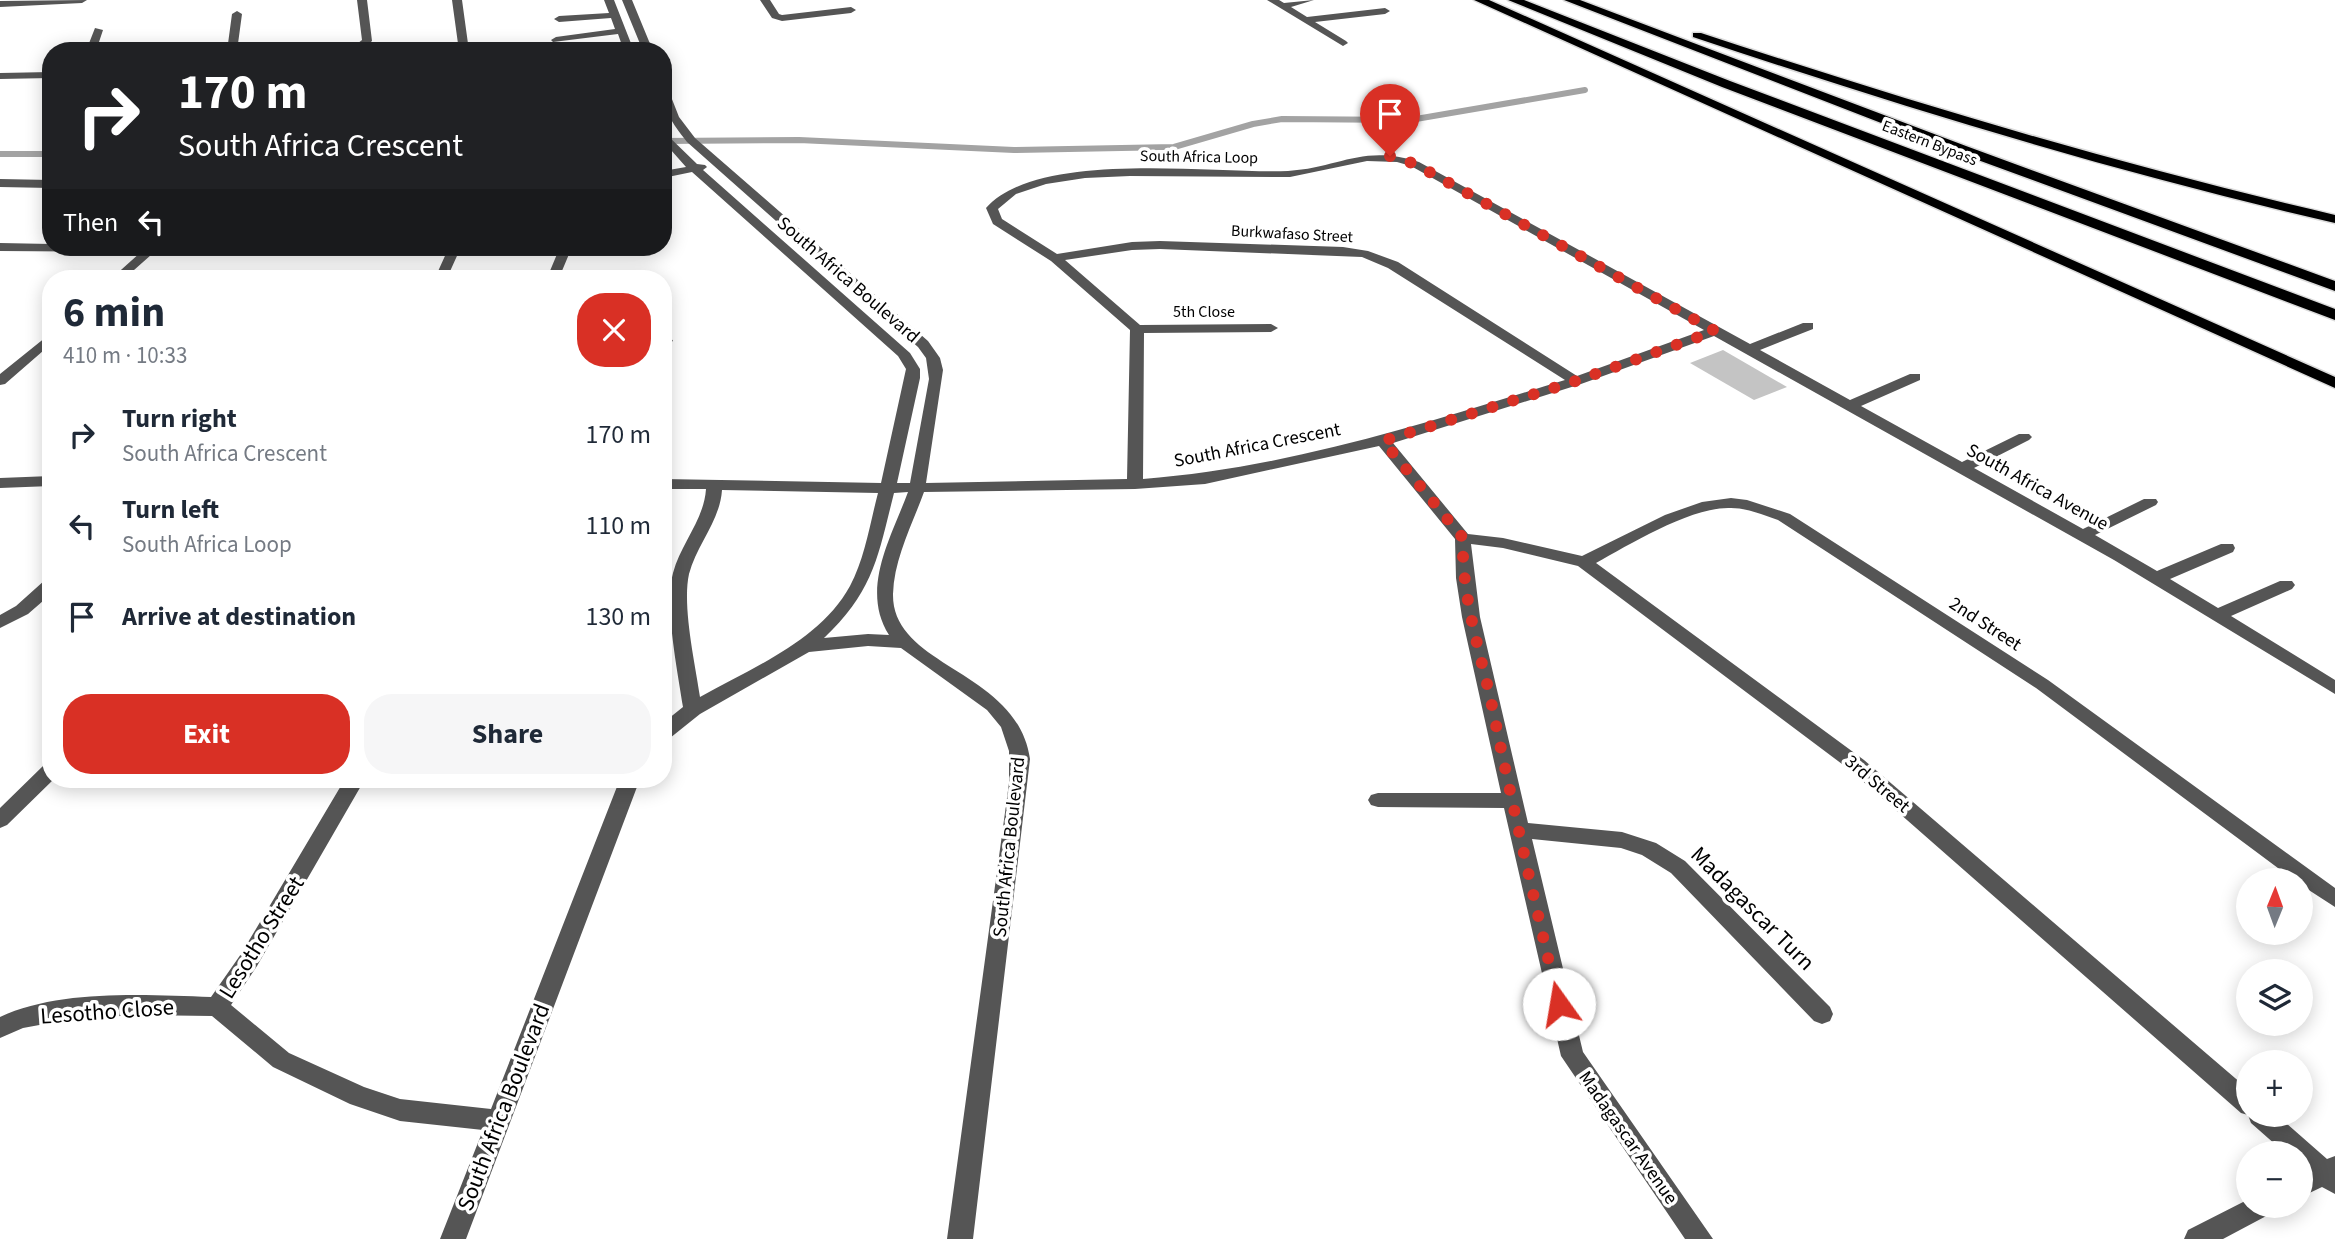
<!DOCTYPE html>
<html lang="en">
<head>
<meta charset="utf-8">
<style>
	:root { --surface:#fff; --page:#f6f6f7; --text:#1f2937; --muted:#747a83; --accent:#d93025 }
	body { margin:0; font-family:"Source Sans 3",sans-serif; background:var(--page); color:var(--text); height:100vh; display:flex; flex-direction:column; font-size:26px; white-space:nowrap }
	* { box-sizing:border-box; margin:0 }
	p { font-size:23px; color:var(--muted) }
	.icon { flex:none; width:38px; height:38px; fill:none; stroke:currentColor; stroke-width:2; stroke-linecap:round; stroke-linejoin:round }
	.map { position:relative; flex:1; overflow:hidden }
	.side { position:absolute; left:42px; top:270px; width:630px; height:518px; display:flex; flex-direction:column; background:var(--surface); border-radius:28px; box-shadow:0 4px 18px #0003 }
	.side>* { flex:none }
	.guide { position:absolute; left:42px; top:42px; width:630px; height:214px; border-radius:28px; box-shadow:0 4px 18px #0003; background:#202124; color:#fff; overflow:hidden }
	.needle { width:46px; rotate:1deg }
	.controls { position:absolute; left:2236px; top:868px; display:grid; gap:14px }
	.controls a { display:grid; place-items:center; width:77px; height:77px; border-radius:50%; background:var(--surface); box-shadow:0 4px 18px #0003; font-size:35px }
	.pin { position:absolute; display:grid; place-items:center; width:60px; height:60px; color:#fff; margin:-72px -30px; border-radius:50% 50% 50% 0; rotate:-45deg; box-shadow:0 0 7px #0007 }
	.pin .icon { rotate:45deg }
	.me { position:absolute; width:77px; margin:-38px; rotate:347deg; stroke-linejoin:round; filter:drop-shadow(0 0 5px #0008) }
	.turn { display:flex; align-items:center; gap:24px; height:147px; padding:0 21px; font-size:32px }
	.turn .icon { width:91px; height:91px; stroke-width:2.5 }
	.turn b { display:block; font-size:49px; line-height:60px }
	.then { display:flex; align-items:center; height:66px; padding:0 21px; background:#0003; gap:14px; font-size:26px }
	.round { display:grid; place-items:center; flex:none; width:74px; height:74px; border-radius:28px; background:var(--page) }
	.headline { display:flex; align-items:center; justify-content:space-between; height:119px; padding:0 21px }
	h1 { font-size:42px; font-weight:700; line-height:52px }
	.action { display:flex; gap:14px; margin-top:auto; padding:14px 21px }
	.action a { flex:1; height:80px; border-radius:28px; background:var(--accent); color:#fff; font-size:28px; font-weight:700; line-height:80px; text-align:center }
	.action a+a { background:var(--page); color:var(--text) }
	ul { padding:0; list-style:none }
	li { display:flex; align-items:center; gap:21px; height:91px; padding:0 21px }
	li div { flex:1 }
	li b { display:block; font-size:26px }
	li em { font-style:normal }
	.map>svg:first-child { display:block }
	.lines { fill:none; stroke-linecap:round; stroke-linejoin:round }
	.stream { stroke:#a3a3a3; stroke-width:6 }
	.building { fill:#c4c4c4 }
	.highway-casing { stroke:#dbdbdb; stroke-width:3 }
	.minor { fill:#555; fill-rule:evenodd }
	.highway { fill:#000; fill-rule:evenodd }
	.route { stroke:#d93025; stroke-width:12; stroke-dasharray:0 21.6 }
	.labels { text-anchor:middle; stroke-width:7; stroke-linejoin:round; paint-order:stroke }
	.far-street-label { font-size:16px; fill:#000; stroke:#fff }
	.street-label { font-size:19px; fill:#000; stroke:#fff }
	.near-street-label { font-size:23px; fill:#000; stroke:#fff }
</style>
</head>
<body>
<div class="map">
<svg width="2335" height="1239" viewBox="0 0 2335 1239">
	<rect width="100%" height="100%" fill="#fff"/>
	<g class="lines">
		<path class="stream" d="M663,141L799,140L1014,150L1174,147L1253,124L1282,119L1410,120L1585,90
			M0,154H51"/>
	</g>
	<path class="building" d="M1723,350L1787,387L1754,400L1690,363Z"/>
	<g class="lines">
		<defs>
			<path id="highway" d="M1474,0H1489L2335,377V388Z
				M1508,0H1524L1730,81L2335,309V320L1722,87Z
				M1564,0H1580L1966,146L2335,281V291L1956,152Z
				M1693,33H1701C1910,102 2120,165 2335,215V223C2117,173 1905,108 1693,37Z"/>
		</defs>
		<use href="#highway" class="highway-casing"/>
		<path class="minor" d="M87,0L82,3L0,7V1Z
			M357,0H367L372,41L360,51H348L362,40Z
			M452,0H462L469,51H459Z
			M604,0H614L634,51H624L618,34L553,42L551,40L556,37L615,29L611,18L559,22L554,19L559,16L609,13Z
			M622,0H632L653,51H643Z
			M760,0H770L779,14L782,15L851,7L856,10L851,13L782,21L772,18Z
			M1267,0H1279L1284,3L1314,0L1291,7L1307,17L1385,8L1390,11L1385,14L1315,22L1346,41L1348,43L1343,46Z
			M237,11L242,14L237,51H227L232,14Z
			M95,28L103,30L96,51H86Z
			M51,72V78L0,79V73Z
			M663,86L668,89L679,117L695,138L928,341L940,358L943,370L926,483L1127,479L1130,330L1051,261L993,224L986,208C1038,149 1212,174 1288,171C1340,168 1362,144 1419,162L1750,344L1803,323H1813V329L1760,350L1850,400L1910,374H1920V380L1861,406L1962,462L2019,434H2029L2032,437L2029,440L1974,468L2083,529L2144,499H2156L2158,502L2156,505L2095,535L2157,571L2221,544H2233L2235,548L2233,552L2170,579L2218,608L2280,581H2292L2295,585L2292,589L2231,616L2335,680V694L2114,560L1714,336L1581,384L1393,443L1468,534L1503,538L1582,556L1665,515L1702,502L1731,498L1747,500L1790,514L2048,680L2335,888V907L2301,885V880H2294L2036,688L1778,520C1763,515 1748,508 1731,508C1693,506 1630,544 1596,563L1864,760L2249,1090V1115H2277L2327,1159L2335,1156V1194L2322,1187L2301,1197V1172L2304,1170L2301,1168V1153H2285L2251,1123L2248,1115L2241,1113L1850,770L1578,566L1503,548L1471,544L1480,617L1528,823L1622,832L1656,843L1685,861L1830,1007L1833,1014L1830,1021L1822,1024L1814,1021L1671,873L1642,855L1621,848L1532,839L1583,1052L1713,1239H1685L1561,1056L1504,808L1378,807L1371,805L1368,800L1371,795L1378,793H1501L1462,617L1456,578L1455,539L1379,446L1205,484L1135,489L924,492C912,525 894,559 893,594C892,668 1017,669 1030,759L973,1239H947L1009,783V751L1001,727L987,710L901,648L868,646L809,652L700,714L670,738L663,740V723L683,707C678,673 664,605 673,573C681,543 704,520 706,489H663V479L881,483L906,369L898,356L692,172L663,178V171L686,167L663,141V131L697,164L705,165L707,167L703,170L910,353L920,369V378L897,483H910L929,379L926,358L918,347L687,142C672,122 663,112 663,86ZM1367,161L1397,162L1411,166L1704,330L1577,376L1398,262L1368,251L1343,247L1160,241L1132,242L1057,254L1002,219L998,209L1016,194L1046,184L1085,178L1130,176L1290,177ZM1160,249L1362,257L1388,268L1565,380C1426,423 1288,468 1143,479L1144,333L1271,332L1278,328L1271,324L1140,325L1065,260L1132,250ZM722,490L878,493C870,523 865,558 850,586C820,641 753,667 700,697C695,663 682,606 689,574C697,544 720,521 722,490ZM908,492C891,538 860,589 889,635L868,634L824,638C874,591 878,556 894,493Z
			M0,179L51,180V188L0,187Z
			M0,243L51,244V247H160L125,278H112L141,252L0,251Z
			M449,247H461L447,278H435Z
			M560,247H572L559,278H547Z
			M51,333V344L5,384L0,385V374Z
			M663,338H671L673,341L663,346Z
			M51,476V486L0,488V478Z
			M51,579V594L28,614L0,628V615L16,606L45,580Z
			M51,763V779H54L7,825L0,828V808L44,765Z
			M345,779H365L257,966L231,1005L289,1053L364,1087L400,1099L491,1109L620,779H640L466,1239H440L483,1130L400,1121L350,1104L273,1067L212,1016L137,1015L72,1019L23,1028L0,1038V1017C60,989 146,995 211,997L241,954Z
			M2249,1199V1206H2274L2270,1214L2223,1239H2184L2188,1230Z"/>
		<use href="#highway" class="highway"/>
	</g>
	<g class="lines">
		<path class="route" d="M1390,156L1415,164L1715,331L1576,381L1383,441L1463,538C1461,593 1479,648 1491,701C1512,803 1535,904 1559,1004"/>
	</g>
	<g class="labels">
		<g class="far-street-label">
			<text transform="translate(1930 142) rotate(21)" y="6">Eastern Bypass</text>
			<text transform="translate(1199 156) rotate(1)" y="6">South Africa Loop</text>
			<text transform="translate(1292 233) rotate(3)" y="6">Burkwafaso Street</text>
			<text x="1204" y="317">5th Close</text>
		</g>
		<g class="street-label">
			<text transform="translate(849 279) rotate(41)" y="7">South Africa Boulevard</text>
			<text transform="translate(1257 444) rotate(-11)" y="7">South Africa Crescent</text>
			<text transform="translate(2038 486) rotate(29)" y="7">South Africa Avenue</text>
			<text transform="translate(1986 623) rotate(33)" y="7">2nd Street</text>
			<text transform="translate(1878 783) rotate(40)" y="7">3rd Street</text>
			<text transform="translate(1008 847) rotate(-84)" y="7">South Africa Boulevard</text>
			<text transform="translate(1629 1137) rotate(55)" y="7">Madagascar Avenue</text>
		</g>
		<g class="near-street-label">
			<text transform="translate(1753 908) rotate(45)" y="8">Madagascar Turn</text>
			<text transform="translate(261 937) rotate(-58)" y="8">Lesotho Street</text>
			<text transform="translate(107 1011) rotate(-4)" y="8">Lesotho Close</text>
			<text transform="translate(503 1107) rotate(-69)" y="8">South Africa Boulevard</text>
		</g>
	</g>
</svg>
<div class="controls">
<a><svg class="needle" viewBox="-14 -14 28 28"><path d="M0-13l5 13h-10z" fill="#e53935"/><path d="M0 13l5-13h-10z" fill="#747a83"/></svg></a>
<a><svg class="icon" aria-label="layers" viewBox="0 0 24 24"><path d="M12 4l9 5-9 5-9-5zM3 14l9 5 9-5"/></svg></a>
<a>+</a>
<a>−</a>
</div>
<div class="pin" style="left:1390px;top:156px;background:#d93025"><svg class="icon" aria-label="arrive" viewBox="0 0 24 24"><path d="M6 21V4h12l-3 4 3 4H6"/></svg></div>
<svg class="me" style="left:1559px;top:1004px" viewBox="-20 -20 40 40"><circle r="19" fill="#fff"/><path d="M0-13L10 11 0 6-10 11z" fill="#d93025"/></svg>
<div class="guide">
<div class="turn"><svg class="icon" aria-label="right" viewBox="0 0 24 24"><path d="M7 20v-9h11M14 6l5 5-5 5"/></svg><div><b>170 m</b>South Africa Crescent</div></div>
<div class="then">Then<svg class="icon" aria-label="left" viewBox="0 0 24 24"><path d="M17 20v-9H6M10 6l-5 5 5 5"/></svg></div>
</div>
<section class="side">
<div class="headline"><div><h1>6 min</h1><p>410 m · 10:33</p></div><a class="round" style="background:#d93025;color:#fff"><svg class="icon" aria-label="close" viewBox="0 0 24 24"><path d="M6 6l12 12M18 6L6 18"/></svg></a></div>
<ul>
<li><svg class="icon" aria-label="right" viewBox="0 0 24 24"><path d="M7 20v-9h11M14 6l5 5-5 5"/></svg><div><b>Turn right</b><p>South Africa Crescent</p></div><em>170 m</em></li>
<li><svg class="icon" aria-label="left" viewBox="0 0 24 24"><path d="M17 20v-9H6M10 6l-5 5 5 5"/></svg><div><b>Turn left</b><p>South Africa Loop</p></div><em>110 m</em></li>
<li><svg class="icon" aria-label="arrive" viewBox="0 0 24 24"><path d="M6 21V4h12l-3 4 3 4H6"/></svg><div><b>Arrive at destination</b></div><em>130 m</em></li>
</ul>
<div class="action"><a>Exit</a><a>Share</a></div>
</section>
</div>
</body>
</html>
